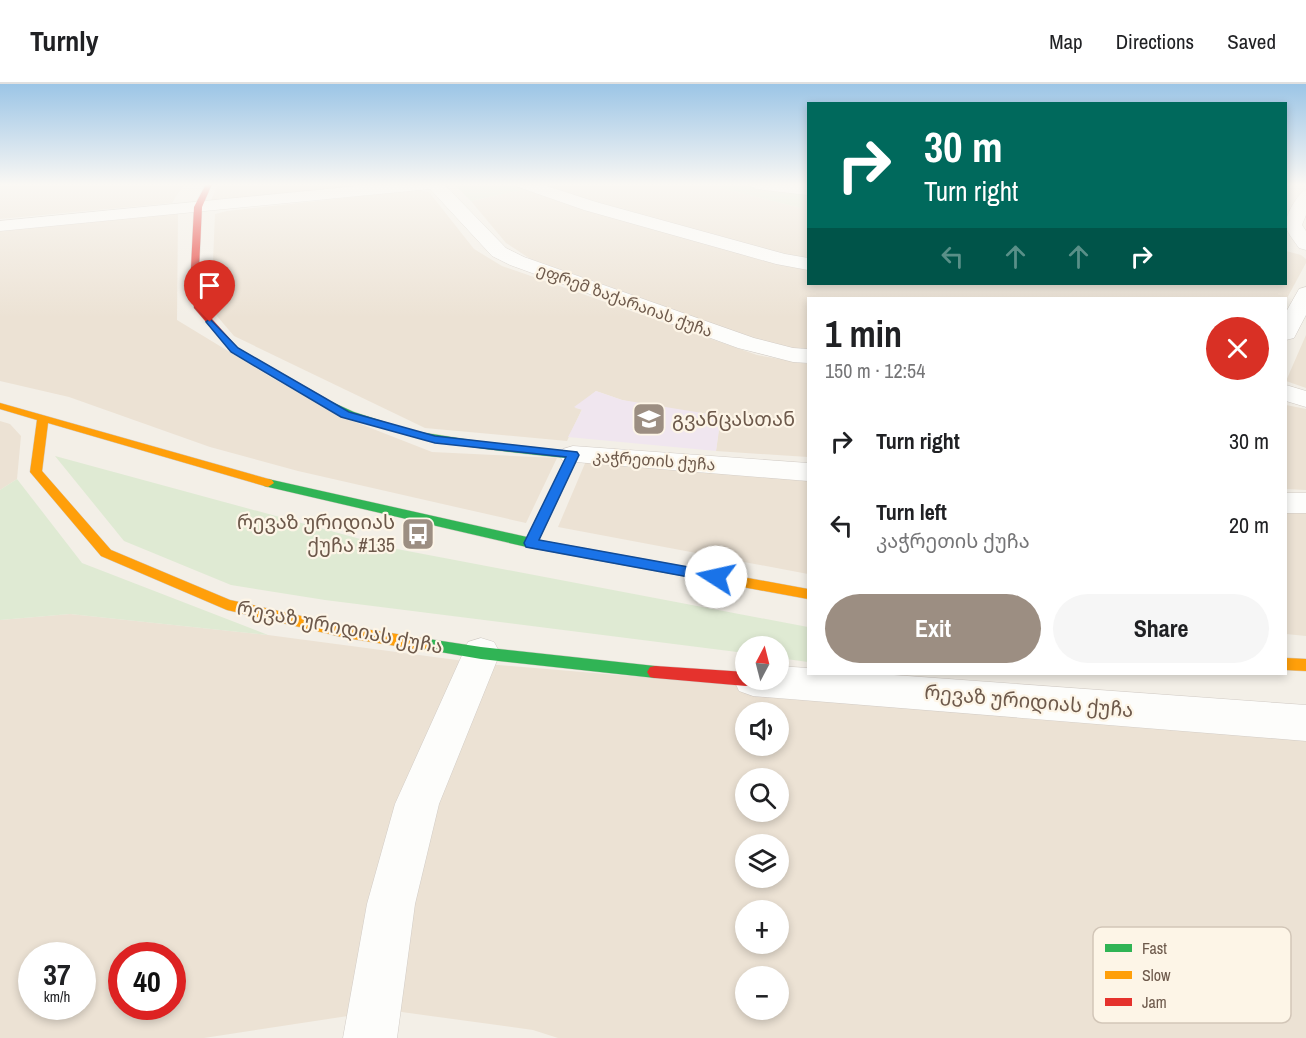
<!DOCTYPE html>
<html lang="en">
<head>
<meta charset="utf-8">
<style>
	:root { --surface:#fff; --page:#f6f6f6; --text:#202124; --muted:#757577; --line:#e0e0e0; --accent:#9c8e82 }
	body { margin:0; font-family:"Archivo Narrow","Noto Sans Georgian",sans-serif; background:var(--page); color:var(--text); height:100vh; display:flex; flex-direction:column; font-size:22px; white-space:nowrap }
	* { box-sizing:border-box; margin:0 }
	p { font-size:20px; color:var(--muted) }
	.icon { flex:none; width:33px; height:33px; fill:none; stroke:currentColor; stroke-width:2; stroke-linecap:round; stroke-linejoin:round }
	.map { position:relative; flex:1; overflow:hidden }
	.side { position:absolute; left:807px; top:213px; width:480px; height:378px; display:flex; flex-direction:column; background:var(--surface); border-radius:0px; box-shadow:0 3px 9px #0003 }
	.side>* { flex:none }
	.guide { position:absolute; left:807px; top:18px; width:480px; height:183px; border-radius:0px; box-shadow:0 3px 9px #0003; background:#00695c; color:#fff; overflow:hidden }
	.needle { width:39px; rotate:7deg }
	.controls { position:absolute; left:735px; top:552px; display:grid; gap:12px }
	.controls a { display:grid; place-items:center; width:54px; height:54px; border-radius:50%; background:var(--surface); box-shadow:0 3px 9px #0003; font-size:30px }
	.speed { position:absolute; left:18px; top:858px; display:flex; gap:12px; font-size:30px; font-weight:700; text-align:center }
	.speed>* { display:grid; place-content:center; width:78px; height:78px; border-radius:50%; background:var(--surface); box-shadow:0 3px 9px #0003; line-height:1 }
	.speed small { font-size:15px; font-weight:400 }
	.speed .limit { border:9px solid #d22; background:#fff; color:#111 }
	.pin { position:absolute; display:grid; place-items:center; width:51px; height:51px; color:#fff; margin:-62px -26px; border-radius:50% 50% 50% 0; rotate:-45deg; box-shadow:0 0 6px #0007 }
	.pin .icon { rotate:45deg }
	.me { position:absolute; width:66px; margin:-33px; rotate:280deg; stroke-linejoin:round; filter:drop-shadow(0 0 4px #0008) }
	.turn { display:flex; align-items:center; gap:21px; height:126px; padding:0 18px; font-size:27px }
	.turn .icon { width:78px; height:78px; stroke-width:2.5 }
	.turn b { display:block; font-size:42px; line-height:51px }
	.lanes { display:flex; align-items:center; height:57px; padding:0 18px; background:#0003; justify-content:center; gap:30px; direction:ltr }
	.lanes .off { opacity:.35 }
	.round { display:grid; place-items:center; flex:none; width:63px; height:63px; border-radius:32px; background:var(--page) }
	.overview { display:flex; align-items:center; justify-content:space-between; height:102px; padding:0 18px }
	h1 { font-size:36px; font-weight:700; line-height:45px }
	.cta { display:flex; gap:12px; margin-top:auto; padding:12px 18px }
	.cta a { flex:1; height:69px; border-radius:36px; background:var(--accent); color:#fff; font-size:24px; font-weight:700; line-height:69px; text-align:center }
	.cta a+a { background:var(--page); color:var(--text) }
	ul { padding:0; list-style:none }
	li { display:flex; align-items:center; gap:18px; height:84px; padding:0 18px }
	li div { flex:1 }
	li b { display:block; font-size:22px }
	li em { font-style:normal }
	header { display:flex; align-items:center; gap:36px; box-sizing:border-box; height:84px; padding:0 30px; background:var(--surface); border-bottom:2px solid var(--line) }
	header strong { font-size:28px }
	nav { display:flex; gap:33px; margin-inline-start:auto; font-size:21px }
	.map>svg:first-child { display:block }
	.residential { fill:#ece2d4; fill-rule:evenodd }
	.education { fill:#f0e6ef }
	.green { fill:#dfead3 }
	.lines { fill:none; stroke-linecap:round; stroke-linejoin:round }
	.street-casing { stroke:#d2ccc6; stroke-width:1 }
	.fast-casing { stroke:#d2cbc4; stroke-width:1 }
	.slow-casing { stroke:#d2cbc4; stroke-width:1 }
	.jam-casing { stroke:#d2cbc4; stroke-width:1 }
	.street { fill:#fdfdfb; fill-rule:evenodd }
	.fast { fill:#30b455; fill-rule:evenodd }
	.slow { fill:#ff9f0a; fill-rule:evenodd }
	.jam { fill:#e5322d; fill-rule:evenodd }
	.route { fill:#1a73e8; stroke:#114b97; stroke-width:1.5 }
	.labels { text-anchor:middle; stroke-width:4.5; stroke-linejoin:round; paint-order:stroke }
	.far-street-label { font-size:16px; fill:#6d594b; stroke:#fdf5e7 }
	.poi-label { font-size:20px; fill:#6d594b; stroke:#fdf5e7; text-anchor:start }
	.street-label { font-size:20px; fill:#6d594b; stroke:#fdf5e7 }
	.key { fill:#fdf5e7; stroke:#d2c6b8; stroke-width:1.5 }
	.key-label { font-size:16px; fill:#6d594b }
</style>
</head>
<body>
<header>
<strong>Turnly</strong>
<nav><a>Map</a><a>Directions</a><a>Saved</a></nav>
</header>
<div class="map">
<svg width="1306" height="954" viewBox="0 0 1306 954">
	<rect width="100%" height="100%" fill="#f3efe7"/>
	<path class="residential" d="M0,100H184L172,119L0,135Z
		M218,100H395L210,119Z
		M533,100H705L801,124L805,109H808V176L794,175Z
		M526,105L808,184V200H1286V167L1301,171L1306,175V179L1286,216L808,214L807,267L748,255L532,176L506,159L471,117Z
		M417,106L429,108L474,165L502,182L757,271L808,280V373L716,367L720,337L622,316L596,307L575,324L582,325L567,357L425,344L234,252L211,225L215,130L227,127Z
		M178,129L177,236L269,292L340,332L432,368L557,374L526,439L298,387L210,363L69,313L0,297V147Z
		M1306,251V304L1286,297Z
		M1286,321L1306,325V406L1286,405Z
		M0,337L10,340L21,352L17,395L0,406Z
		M586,377L808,393V490L558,443Z
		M1286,415L1306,416V552L1286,550Z
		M70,530L268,551L487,580L1306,649V954H558L533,946L387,926L204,954H0V536ZM746,628H778V662H746ZM746,694H778V728H746ZM746,760H778V794H746ZM746,826H778V860H746ZM32,872H82V922H32ZM122,872H172V922H122ZM746,892H778V926H746Z"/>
	<path class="education" d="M596,307L622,316L721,332L716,367L568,353L582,326L574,323Z"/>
	<path class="green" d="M454,100H511L526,105L471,117Z
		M705,100H745L805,109L801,124Z
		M55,372L397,465L808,543V578L779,574L778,562H746L745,569L325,516L231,501L124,457Z
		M17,395L82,479L268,551L70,530L0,536V406Z"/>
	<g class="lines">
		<defs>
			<path id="street" d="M378,100H444L506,164L524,173L754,254L793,264L808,265V279L793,278L738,264L510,181L492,172L430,105L0,147V137Z
				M516,100H541L596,118L785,170L808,174V186L776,180L584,126L518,103Z
				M748,100L808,101V111L756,105Z
				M1306,106V131L1302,141L1306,147V166L1299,164C1295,158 1288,150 1286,143C1283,135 1298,108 1306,106Z
				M1306,203V231L1294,254L1286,256V228L1299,205Z
				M1286,301L1306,307V323L1286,317Z
				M573,362L808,379V397L563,377L559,371L563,365Z
				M1286,409H1306V429H1286Z
				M481,554L494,558L500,569L439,720L415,820L397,954H343L367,820L395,720L468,558Z
				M778,582L808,584V590H880L1306,621V657L753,612L739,607L734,596L739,585L746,583V596H778Z"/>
			<path id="fast" d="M323,314L354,328L413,347L477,357L577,368L579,371L539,456L715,488L720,489L722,493L720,497L715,498L531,464L264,402L262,399L268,395L527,453L566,374C481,365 397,358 319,319V315Z
				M422,554L481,563L655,582L660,583L663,588L660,593L655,594L481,575L417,564L414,560L417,556Z"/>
			<path id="slow" d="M0,319L272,396L274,399L268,403L48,339L42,387L111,466L230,516L346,542L422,554L427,556L430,560L427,564L422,566L346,554L227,526L101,472L30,388L37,336L0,325Z
				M715,488L808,505V515L710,497L708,493L710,489Z
				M1286,574L1306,575V587L1286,586Z"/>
			<path id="jam" d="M206,100H212L202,123L199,184L202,224L238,264L327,315V319H319L232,268L194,224L191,184L194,123Z
				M655,582L746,588V596H754L752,600L746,602L655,594L650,593L647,588L650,583Z"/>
		</defs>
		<use href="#street" class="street-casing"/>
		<use href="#fast" class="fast-casing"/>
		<use href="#slow" class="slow-casing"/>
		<use href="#jam" class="jam-casing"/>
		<use href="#street" class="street"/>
		<use href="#fast" class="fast"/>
		<use href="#slow" class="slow"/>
		<use href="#jam" class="jam"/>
	</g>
	<linearGradient id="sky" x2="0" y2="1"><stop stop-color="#9cc5e6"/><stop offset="0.43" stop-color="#faf8f4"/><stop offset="1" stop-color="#faf8f4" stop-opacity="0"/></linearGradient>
	<rect width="1306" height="234" fill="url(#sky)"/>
	<path class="route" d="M210,235L238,264L349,328L435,352L577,368L579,371L539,456L716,488L723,493L716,498L526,463L524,459L566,373L435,359L341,333L231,268L206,238Z"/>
	<defs>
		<symbol id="school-square" viewBox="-11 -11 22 22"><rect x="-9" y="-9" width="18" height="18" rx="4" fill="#9c8e82" stroke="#fdf5e7"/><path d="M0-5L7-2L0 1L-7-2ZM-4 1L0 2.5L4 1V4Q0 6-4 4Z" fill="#fff"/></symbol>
		<symbol id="bus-square" viewBox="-11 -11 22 22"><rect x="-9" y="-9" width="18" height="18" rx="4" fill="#9c8e82" stroke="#fdf5e7"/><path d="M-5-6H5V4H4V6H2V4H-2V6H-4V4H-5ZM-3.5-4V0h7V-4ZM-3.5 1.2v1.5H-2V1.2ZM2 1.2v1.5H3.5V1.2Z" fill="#fff"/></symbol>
	</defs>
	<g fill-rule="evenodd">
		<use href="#school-square" x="630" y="316" width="38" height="38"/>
		<use href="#bus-square" x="399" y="431" width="38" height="38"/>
	</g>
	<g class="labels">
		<g class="far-street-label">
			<text transform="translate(625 216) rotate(20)" y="6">ეფრემ ზაქარაიას ქუჩა</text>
			<text transform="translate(654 376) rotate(4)" y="6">კაჭრეთის ქუჩა</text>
		</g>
		<g class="poi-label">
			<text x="672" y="342">გვანცასთან</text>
			<text x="395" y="445" text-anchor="end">რევაზ ურიდიას<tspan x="395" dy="23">ქუჩა #135</tspan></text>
		</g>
		<g class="street-label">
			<text transform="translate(340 543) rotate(11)" y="7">რევაზ ურიდიას ქუჩა</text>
			<text transform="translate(1029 617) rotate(5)" y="7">რევაზ ურიდიას ქუჩა</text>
		</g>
	</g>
	<rect x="1093" y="843" width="198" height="96" rx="9" class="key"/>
	<rect x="1105" y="860" width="27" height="8" fill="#30b455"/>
	<rect x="1105" y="887" width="27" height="8" fill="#ff9f0a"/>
	<rect x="1105" y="914" width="27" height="8" fill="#e5322d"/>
	<g class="key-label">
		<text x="1142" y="870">Fast</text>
		<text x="1142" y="897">Slow</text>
		<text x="1142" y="924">Jam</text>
	</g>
</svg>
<div class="controls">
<a><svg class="needle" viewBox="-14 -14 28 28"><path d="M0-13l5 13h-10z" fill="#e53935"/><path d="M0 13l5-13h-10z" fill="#757577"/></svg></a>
<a><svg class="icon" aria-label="sound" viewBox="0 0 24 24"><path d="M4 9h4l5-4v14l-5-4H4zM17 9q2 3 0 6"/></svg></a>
<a><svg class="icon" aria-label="search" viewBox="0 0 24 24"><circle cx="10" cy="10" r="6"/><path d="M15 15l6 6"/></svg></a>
<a><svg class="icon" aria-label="layers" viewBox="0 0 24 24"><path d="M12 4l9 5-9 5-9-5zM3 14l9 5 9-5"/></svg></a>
<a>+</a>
<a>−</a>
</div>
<div class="speed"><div>37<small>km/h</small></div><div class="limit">40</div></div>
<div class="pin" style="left:210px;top:238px;background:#d93025"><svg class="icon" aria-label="arrive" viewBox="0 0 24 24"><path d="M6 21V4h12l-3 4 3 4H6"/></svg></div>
<svg class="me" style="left:716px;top:493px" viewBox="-20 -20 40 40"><circle r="19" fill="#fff"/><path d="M0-13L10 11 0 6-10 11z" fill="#1a73e8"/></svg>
<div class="guide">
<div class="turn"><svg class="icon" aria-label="right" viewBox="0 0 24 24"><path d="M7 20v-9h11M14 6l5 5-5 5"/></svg><div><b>30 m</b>Turn right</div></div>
<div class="lanes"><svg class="icon off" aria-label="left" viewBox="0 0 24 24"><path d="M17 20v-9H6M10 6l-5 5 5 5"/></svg><svg class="icon off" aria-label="ahead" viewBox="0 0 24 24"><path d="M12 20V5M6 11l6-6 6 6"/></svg><svg class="icon off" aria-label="ahead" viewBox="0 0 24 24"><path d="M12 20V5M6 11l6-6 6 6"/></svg><svg class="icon" aria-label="right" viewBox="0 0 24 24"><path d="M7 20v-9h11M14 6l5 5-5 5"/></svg></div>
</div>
<section class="side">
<div class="overview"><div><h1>1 min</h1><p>150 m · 12:54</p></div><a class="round" style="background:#d93025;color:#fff"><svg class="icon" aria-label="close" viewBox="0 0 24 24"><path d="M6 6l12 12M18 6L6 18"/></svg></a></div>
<ul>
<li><svg class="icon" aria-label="right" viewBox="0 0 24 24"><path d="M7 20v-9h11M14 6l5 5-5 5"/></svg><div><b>Turn right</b></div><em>30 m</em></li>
<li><svg class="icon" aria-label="left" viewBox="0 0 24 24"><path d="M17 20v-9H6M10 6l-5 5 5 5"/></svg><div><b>Turn left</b><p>კაჭრეთის ქუჩა</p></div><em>20 m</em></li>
</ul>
<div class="cta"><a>Exit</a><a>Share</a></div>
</section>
</div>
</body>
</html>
